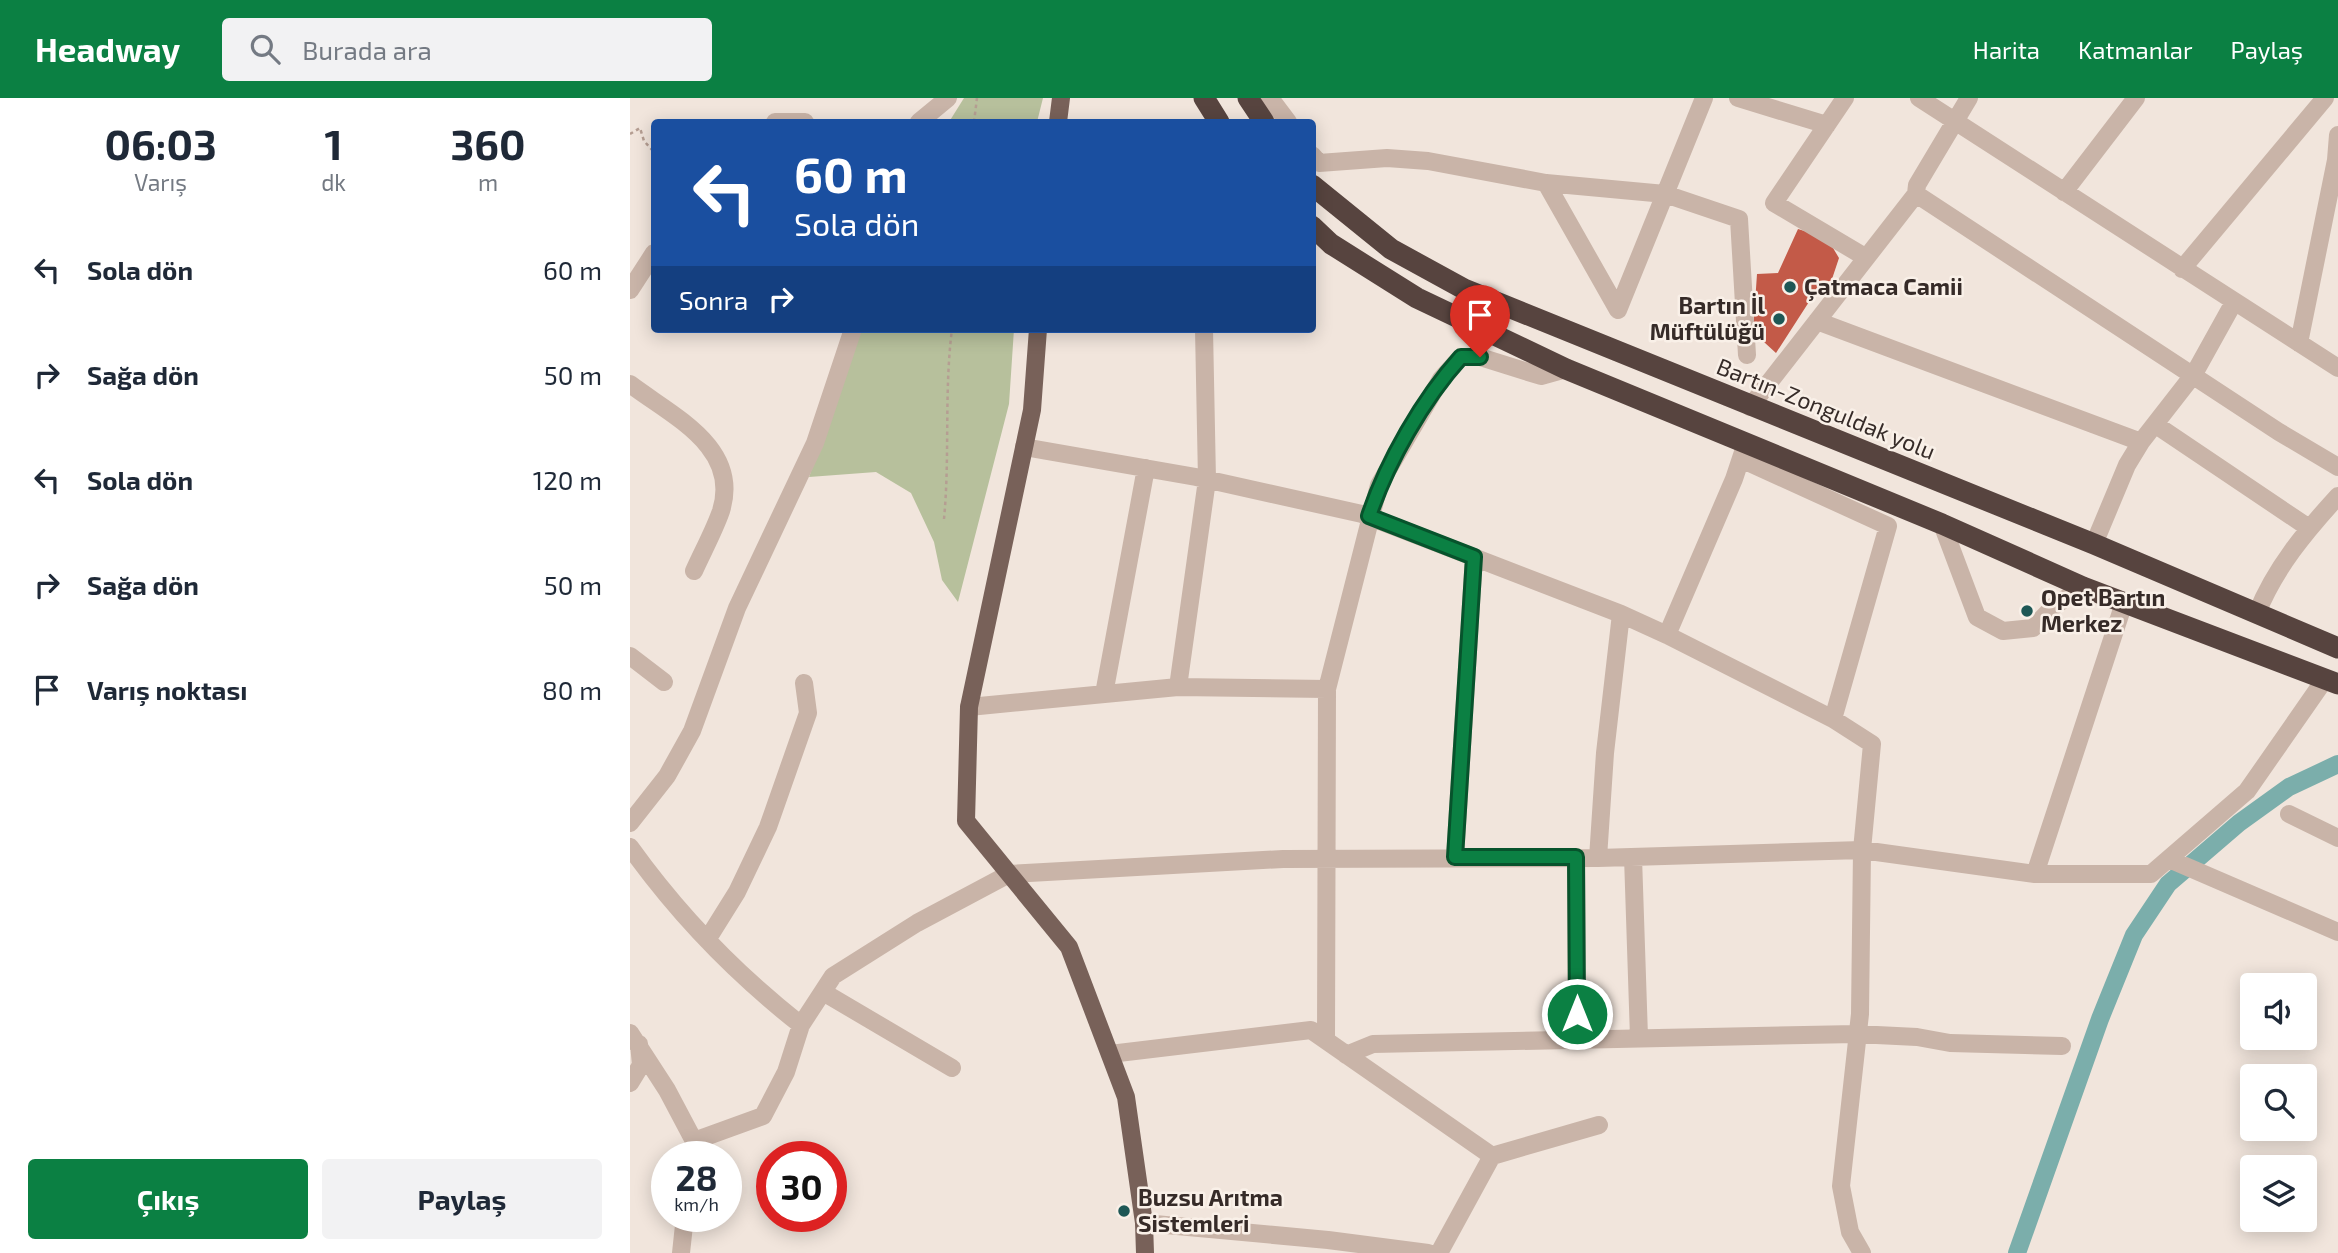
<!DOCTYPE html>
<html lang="tr">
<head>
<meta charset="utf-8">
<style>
	:root { --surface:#fff; --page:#f2f2f3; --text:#1f2937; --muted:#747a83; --accent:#0b8043 }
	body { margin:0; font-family:"Exo 2",sans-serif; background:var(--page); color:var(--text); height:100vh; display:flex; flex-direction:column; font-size:26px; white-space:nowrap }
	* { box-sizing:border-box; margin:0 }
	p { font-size:23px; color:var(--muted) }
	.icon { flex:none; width:38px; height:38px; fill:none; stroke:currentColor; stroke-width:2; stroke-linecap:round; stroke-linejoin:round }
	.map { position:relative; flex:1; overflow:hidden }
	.details { display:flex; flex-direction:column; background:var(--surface); width:630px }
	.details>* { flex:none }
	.top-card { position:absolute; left:21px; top:21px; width:665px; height:214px; border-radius:7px; box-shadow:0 4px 18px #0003; background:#1a4fa0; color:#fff; overflow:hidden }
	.buttons { position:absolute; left:1610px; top:875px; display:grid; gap:14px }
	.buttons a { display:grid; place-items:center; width:77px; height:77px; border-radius:7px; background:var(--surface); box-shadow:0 4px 18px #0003; font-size:35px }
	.speed { position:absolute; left:21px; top:1043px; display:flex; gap:14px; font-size:35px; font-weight:700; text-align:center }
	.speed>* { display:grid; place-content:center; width:91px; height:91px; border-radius:50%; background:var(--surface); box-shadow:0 4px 18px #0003; line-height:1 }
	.speed small { font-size:18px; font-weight:400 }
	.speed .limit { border:10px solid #d22; background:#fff; color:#111 }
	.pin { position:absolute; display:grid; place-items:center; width:60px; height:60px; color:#fff; margin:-72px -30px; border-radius:50% 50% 50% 0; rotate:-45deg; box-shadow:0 0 7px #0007 }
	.pin .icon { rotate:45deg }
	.me { position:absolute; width:77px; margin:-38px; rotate:0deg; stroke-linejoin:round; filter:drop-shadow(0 0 5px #0008) }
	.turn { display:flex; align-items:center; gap:24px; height:147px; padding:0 28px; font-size:32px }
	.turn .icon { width:91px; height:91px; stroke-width:2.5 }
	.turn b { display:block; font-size:49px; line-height:60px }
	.then { display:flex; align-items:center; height:66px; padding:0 28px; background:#0003; gap:14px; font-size:26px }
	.eta { display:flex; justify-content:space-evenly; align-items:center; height:119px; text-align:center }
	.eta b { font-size:42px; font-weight:700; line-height:49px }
	.action { display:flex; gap:14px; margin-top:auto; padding:14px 28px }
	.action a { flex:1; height:80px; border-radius:7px; background:var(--accent); color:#fff; font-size:28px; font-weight:700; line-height:80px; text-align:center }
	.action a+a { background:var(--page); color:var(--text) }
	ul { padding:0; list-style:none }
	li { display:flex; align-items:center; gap:21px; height:105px; padding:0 28px }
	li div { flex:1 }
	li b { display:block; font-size:26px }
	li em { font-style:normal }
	header { display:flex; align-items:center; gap:42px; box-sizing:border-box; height:98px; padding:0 35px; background:var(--accent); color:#fff }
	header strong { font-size:33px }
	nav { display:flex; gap:38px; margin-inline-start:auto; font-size:24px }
	.search { width:490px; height:63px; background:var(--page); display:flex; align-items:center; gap:18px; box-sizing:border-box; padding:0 24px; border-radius:7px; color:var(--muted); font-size:26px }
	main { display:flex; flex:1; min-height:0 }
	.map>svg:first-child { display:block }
	.green { fill:#b7c09c }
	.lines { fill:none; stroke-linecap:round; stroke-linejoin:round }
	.canal { stroke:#7baeab; stroke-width:18 }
	.building { fill:#c35a48 }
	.path { stroke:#b59e92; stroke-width:2.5; stroke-dasharray:3.5 3.5; stroke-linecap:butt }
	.minor { stroke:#c9b4a8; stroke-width:18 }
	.major { stroke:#786159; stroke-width:18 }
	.highway { stroke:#57443f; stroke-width:21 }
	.route-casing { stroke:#07532c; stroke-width:18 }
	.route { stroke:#0b8043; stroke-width:12 }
	.poi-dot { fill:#1e5755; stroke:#f9f0e8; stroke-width:2.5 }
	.labels { text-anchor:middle; stroke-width:5; stroke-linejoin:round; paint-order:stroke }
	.poi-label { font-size:23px; font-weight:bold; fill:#362b28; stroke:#f9f0e8; text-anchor:start }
	.street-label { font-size:23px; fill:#362b28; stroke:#f9f0e8 }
</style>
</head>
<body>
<header>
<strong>Headway</strong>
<div class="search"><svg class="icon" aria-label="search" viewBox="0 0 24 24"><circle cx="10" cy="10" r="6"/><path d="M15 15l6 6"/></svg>Burada ara</div>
<nav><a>Harita</a><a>Katmanlar</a><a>Paylaş</a></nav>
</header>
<main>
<section class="details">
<div class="eta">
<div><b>06:03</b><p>Varış</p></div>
<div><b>1</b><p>dk</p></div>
<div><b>360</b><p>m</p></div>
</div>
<ul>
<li><svg class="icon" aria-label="left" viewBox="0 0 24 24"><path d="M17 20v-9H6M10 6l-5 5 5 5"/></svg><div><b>Sola dön</b></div><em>60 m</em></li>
<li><svg class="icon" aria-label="right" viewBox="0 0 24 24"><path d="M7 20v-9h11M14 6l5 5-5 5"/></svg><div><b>Sağa dön</b></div><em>50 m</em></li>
<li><svg class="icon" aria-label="left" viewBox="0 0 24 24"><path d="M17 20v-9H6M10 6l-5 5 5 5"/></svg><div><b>Sola dön</b></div><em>120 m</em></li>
<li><svg class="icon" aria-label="right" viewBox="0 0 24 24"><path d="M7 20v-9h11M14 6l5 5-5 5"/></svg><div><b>Sağa dön</b></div><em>50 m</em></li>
<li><svg class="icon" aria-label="arrive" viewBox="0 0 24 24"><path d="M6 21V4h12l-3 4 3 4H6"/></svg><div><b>Varış noktası</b></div><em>80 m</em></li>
</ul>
<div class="action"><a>Çıkış</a><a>Paylaş</a></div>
</section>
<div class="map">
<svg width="1708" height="1155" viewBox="0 0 1708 1155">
	<rect width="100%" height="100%" fill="#f1e5dc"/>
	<path class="green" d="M334,0H413L407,24H319Z
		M231,231H384L379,306L328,504L312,482L304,444L281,395L246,374L179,379Z"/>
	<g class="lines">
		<path class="canal" d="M1387,1155L1470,921L1504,837L1538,786L1609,725L1659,689L1708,666"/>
	</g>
	<path class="building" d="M1168,131L1197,140L1209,160L1201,184L1186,193L1146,255L1123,234L1127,176L1148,175Z"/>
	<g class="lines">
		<path class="path" d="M344,24L347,0
			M0,36L10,30L14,43L24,54
			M314,421C320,358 314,294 322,231"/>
		<path class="minor" d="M640,0L658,24
			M1108,0L1197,27
			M1215,0L1144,105L1235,159
			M1289,0L1708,270
			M145,24H175
			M289,24L318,0
			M682,57L689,65L757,60L798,63L916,85L1035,96L1109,121L1117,257
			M916,85L988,212
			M1434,94L1506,0
			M1286,96L1649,334L1708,369
			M1552,171L1695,0
			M0,192L24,155
			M988,212L1074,0
			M1187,223L1511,344
			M1669,245L1706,62L1708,37
			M0,286C42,318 111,349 91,413C84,433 73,453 64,473
			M1120,309L1286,96L1287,87L1339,0
			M1526,327L1679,430
			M394,349L566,379L732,416L991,516
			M1111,361L1258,428L1203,621
			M1312,426L1347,519L1373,533L1403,530L1424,508L1453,489
			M1464,446L1497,367L1511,344L1564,276L1604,204
			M1627,515C1645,470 1676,433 1708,398
			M1037,537L1203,621L1242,646L1232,752L1230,916L1211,1088L1220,1134L1232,1155
			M0,558L34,584
			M548,589L697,591L749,387L811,281L831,259H850L911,278L936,271
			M474,596L516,370
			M339,609L548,589L577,382L574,231
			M1659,716L1708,740
			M0,725L37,678L62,633L107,510L185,345L223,231
			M0,749C48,816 106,876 171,927
			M825,759L844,459
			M946,759L947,940
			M1003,759L1009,939
			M968,760L975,655L991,516L1037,537L1104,381L1116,345
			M1539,761L1708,834
			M1405,776L1491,514
			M77,842L107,794L138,729L178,615L174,585
			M193,894L322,970
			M0,935L37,992L64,1043L62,1059
			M696,942L697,591
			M480,956L681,932L862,1058L809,1155
			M716,957L743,946L1226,936L1287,939L1320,945L1432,948
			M0,985L11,967L9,946
			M64,1043L133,1018L156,974L171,927L203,878L287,825L379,776L653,761L968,760L1232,752L1405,776H1521L1617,693L1695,581
			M862,1058L969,1027
			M514,1125L698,1142L798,1155
			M51,1155L55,1118"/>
		<path class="major" d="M428,24L431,0
			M408,231L402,312L339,609L336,723L439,849L496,999L514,1125L515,1155"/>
		<path class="highway" d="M574,0L589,24
			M618,0L634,24
			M682,87L761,151L834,191L1464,446L1708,550
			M682,128L701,146L787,200L936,271L1312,426L1453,489L1708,586"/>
	</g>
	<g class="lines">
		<defs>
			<path id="route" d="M850,259H831C793,301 757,364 739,418L844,459L825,759H946L947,916"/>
		</defs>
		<use href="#route" class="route-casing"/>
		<use href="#route" class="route"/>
	</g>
	<g class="poi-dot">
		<circle cx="1160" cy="189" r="7"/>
		<circle cx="1149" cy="221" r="7"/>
		<circle cx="1397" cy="513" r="7"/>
		<circle cx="494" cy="1113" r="7"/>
	</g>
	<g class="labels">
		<g class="poi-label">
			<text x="1174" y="197">Çatmaca Camii</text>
			<text x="1135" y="216" text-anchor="end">Bartın İl<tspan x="1135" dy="26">Müftülüğü</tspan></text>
			<text x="1411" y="508">Opet Bartın<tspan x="1411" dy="26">Merkez</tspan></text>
			<text x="508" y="1108">Buzsu Arıtma<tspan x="508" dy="26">Sistemleri</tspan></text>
		</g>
		<g class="street-label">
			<text transform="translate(1196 311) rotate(22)" y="8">Bartın-Zonguldak yolu</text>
		</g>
	</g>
</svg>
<div class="buttons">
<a><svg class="icon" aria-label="sound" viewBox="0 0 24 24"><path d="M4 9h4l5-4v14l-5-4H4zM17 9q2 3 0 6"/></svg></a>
<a><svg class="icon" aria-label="search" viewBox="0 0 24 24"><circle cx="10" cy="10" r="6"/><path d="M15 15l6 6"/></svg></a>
<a><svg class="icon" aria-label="layers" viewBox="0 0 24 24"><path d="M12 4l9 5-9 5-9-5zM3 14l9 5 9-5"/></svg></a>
</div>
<div class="speed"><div>28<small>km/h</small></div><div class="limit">30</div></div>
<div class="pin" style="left:850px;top:259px;background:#d93025"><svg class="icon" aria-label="arrive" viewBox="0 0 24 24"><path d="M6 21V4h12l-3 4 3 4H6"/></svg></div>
<svg class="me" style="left:947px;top:916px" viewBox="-20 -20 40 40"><circle r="17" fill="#0b8043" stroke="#fff" stroke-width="3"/><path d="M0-11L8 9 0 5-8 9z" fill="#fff"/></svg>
<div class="top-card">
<div class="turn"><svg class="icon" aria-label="left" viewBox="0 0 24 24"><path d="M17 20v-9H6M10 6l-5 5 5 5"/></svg><div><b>60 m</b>Sola dön</div></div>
<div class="then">Sonra<svg class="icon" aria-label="right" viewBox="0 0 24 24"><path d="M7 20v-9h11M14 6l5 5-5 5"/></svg></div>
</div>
</div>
</main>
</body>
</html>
